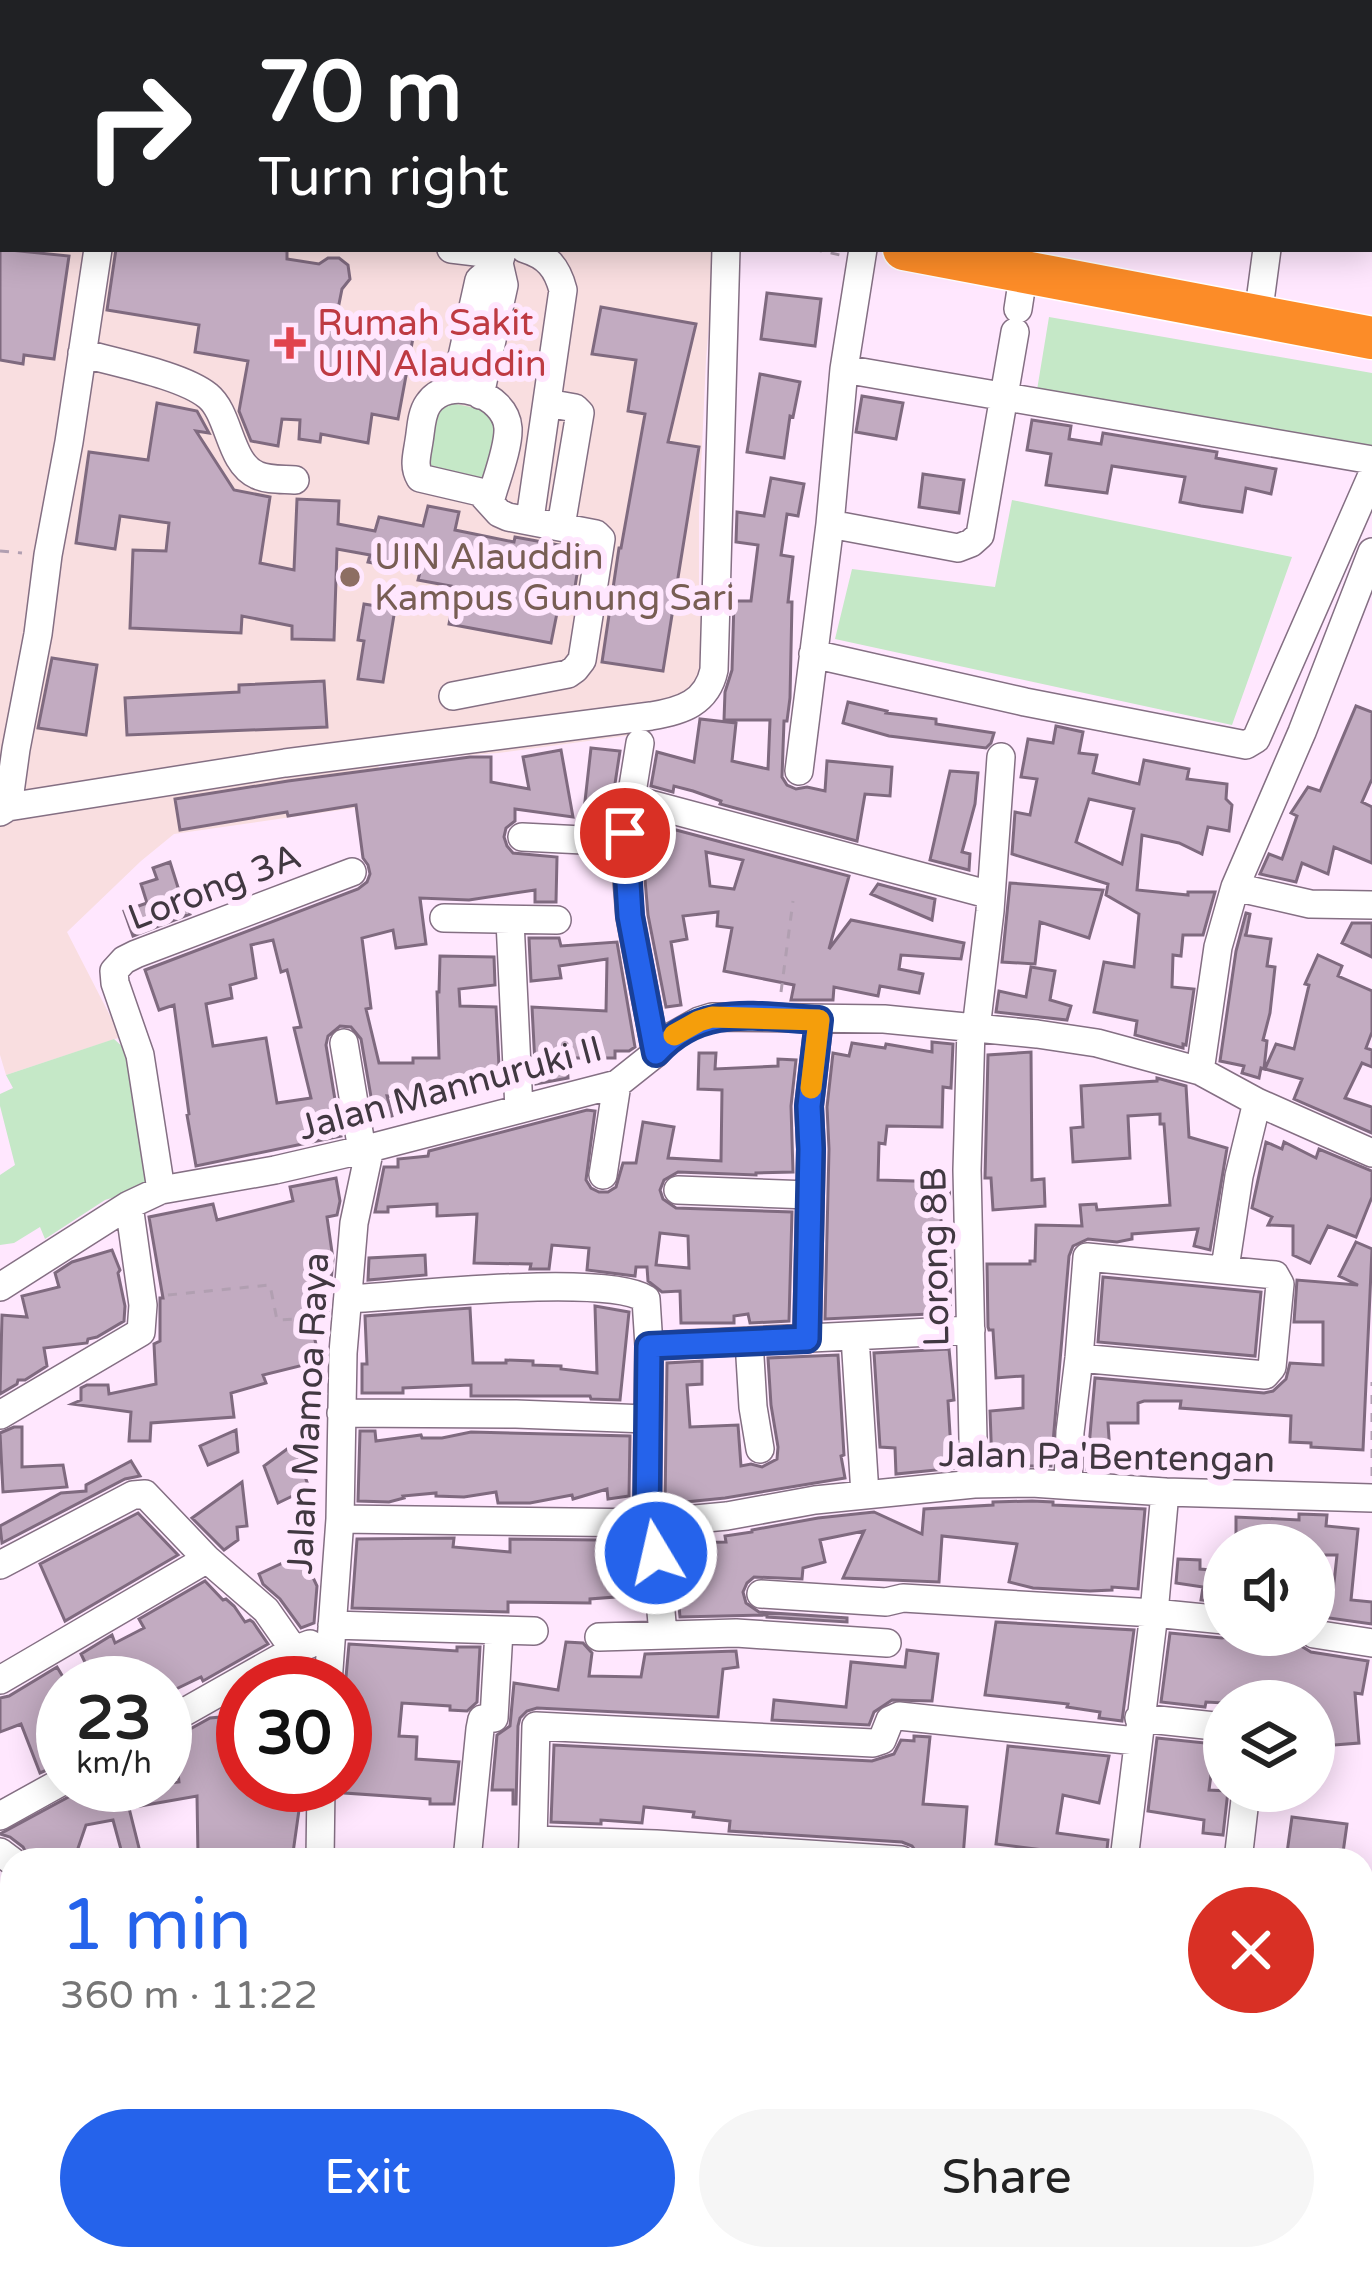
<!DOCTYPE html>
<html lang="en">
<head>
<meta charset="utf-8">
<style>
	:root { --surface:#fff; --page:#f6f6f6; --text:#222; --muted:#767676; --accent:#2563eb }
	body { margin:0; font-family:"Varela Round",sans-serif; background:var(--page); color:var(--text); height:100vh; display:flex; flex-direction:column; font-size:45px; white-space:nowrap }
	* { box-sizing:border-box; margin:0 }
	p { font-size:39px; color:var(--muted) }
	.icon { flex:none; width:66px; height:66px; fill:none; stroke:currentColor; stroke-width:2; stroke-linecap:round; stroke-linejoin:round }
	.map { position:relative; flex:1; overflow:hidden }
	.side { position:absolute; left:0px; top:1848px; width:1374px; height:423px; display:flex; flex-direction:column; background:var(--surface); border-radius:36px 36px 0 0; box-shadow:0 6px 30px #0003 }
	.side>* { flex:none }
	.hud { position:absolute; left:0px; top:0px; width:1374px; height:252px; box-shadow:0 6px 30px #0003; background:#202124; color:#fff; overflow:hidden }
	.buttons { position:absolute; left:1203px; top:1524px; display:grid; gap:24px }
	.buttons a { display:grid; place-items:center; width:132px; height:132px; border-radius:50%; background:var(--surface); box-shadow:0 6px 30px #0003; font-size:60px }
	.speed { position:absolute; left:36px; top:1656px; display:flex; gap:24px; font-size:60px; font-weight:700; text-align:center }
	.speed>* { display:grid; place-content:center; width:156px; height:156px; border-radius:50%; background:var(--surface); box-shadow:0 6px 30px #0003; line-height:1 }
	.speed small { font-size:30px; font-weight:400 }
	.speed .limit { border:18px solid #d22; background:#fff; color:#111 }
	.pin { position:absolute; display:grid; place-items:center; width:102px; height:102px; color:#fff; margin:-51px; border:6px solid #fff; border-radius:50%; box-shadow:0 3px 12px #0007 }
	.me { position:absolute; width:132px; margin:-66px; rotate:351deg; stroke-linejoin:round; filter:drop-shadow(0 0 9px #0008) }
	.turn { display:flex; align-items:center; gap:42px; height:252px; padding:0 60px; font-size:54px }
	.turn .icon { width:156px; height:156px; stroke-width:2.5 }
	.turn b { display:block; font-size:84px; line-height:102px }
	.round { display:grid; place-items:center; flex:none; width:126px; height:126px; border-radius:63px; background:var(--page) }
	.headline { display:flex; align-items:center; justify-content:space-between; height:204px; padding:0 60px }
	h1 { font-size:72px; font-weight:600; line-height:90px; color:var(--accent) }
	.primary-button { display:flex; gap:24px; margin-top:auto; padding:24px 60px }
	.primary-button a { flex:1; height:138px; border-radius:72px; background:var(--accent); color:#fff; font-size:48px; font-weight:600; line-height:138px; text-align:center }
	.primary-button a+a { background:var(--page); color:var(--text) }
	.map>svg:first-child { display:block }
	.commercial { fill:#eee5d0 }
	.education { fill:#f9dee0 }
	.green { fill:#c5e8c7 }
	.building { fill:#c2abc1; stroke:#7f6a7f; stroke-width:3; fill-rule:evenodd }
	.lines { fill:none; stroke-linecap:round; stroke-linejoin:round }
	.minor-casing { stroke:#846f83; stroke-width:30 }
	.highway-casing { stroke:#fff; stroke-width:45 }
	.path { stroke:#b19fb1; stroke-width:3; stroke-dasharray:9 9; stroke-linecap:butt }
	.minor { stroke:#fff; stroke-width:27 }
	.highway { stroke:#fc8c28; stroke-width:42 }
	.route-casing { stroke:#184099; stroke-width:30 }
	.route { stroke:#2563eb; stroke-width:21 }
	.slow { stroke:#f59e0b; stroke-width:21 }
	.health-dot { fill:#e0444e; stroke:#ffe7fe; stroke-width:4.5 }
	.education-dot { fill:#8d6e63; stroke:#ffe7fe; stroke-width:4.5 }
	.labels { text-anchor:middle; stroke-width:12; stroke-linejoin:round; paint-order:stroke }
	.health-label { font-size:36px; fill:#be3a42; stroke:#ffe7fe; text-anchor:start }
	.education-label { font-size:36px; fill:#785e54; stroke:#ffe7fe; text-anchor:start }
	.street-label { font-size:36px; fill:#413841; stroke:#ffe7fe }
</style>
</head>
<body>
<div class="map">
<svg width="1372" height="2269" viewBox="0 0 1372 2269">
	<rect width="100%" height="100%" fill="#ffe7fe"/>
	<path class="commercial" d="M0,0H742L754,3H3V21H0Z"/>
	<path class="education" d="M0,117L3,118V249L715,251L706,360L699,512V599L707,682L686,696L647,733L498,753L379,762L375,805L174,834L141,861L67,932L121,1037L6,1075L0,1055Z"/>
	<path class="green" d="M1049,317L1372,373V447L1037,390Z
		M446,402L495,412L500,417L485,478L479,480L427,470L430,408Z
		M1012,500L1292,557L1232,725L835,639L852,569L995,587Z
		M114,1039L135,1058L147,1187L105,1200L45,1239L40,1227L14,1243L0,1245V1175L15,1165L0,1106V1094L13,1088L6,1075Z
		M1362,1893H1372V2170H1362Z"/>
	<path class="building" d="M0,249L69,256L54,359L24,355L23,364L0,360Z
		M116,249H276L287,251V259L319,264L328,258H339L348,265L350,279L342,289L335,324L413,338L398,419L372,414L368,443L321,434L320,442L299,439L300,420L282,419L278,446L251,441L239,411L248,361L195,352L199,325L107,310Z
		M767,293L821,299L815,346L761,339Z
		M601,307L696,324L668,442L699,447L663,671L602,662L619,548H621L645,414L628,411L636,360L592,354Z
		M760,374L800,382L793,417L790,416L784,458L747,452Z
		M862,396L903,403L896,439L856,432Z
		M157,403L197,411L209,433L196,431L234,490L270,497L260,563L294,570L297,499L339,501L338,524L375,531L379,517L423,526L428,506L459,512L455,530L514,542L515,537L581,549L572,606L559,603L551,643L449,624L456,587L418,580L420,572L368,562L370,555L337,549L334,640L292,639V626L242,616L241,633L130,628L133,550L166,551L169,523L120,516L115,549L76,543L89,452L148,460Z
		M1032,420L1071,426L1069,439L1101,444L1103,433L1217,452L1216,458L1276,469L1271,494L1246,488L1242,512L1201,506L1180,502L1185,477L1112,466L1107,493L1046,485L1051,454L1027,450Z
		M923,474L964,480L959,513L919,507Z
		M771,478L804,484L798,516L787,514L781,555L793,557L788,602H792L790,698L787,721H784L782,777L787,785L796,789L807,787L825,791L827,761L892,767L890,796L865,794L857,841L720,804L721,801L693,791L674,786L673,792L651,786L657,752L694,762L700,719L736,723L732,761L768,769L770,720H724L725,692L732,670L734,601H751L758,545L736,542L737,512L764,516Z
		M364,604L395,609L383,682L358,679L364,641L358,640Z
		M52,658L97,665L86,735L38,728Z
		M324,681L327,727L127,735L125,698L239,692V685Z
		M848,702L887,711L886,713L936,719V724L994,733L991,743L986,748L889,736L843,723Z
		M1356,706L1372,712V779L1362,802L1372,807V863L1334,847L1328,874L1302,863L1296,882L1260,874L1269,854L1282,859L1297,816L1291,813L1308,787L1320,791Z
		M1056,726L1083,732L1079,753L1097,755L1093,773L1139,784L1144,760L1189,769L1187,779L1227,784L1226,799L1232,805L1229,831L1208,827L1202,854L1179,843L1142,835L1137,890L1188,895V892H1215L1203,935H1183L1181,956L1173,955L1172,987L1194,989L1186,1045L1183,1044V1048L1135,1035L1137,1021L1094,1012L1104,962L1134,967L1139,914L1106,895L1108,884L1012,854L1015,812L1030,815L1037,779L1021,777L1028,739L1053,743ZM1089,799L1134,809L1122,864L1076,842Z
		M591,748L620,751L609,823L590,822V820L583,819Z
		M561,750L573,817L515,809V821L506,828L504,837L507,846L513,853L557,857L556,902H535V890L469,900L420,898L426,944L396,948L393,930L362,938L371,1008L366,1009L379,1063H413V1058H439L437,992H439L440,956L494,957L495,985L459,989L460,1006L496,1007L500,1086L429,1089V1099L387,1096L392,1116L375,1120L361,1039L351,1027L340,1026L328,1036L326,1045L341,1136L196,1166L187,1115L189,1114L174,1005L159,1010L145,970L358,889L367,882L370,874L368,865L363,858L356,805L288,816L287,812L180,830L175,799L288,781L470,757H491V782L529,789L523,757ZM273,940L281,972L287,970L301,1027L294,1028L311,1098L277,1103L266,1038L213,1046L206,1004L232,998L230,985L256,978L251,945Z
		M950,771L978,773L975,804L962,852L970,854L969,870L930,860Z
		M646,822L849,876L829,949L851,920L964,943L961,959L901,955L899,969L923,974L919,993L880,986L878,996L834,987L833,1000H791L794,985L724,971L732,928L717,926L718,912L683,916L687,939L671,942L681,1005L666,1007L648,915L642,843ZM706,852L743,860L734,889L710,886Z
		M170,862L181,897L184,896L190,914L133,936L124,911L147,903L141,884L157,879L153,868Z
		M1010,883L1103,890L1089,938L1040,922L1035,964L1002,962Z
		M878,884L935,899L932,920L871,894Z
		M1246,913L1250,914L1246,935H1244L1271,939L1267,966L1275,967L1270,1013L1263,1040L1267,1041L1264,1069L1261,1068L1259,1078L1242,1073L1244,1066L1220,1061L1236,951Z
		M1352,923H1372V957L1342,943Z
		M529,938H559L561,946L617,942L635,1047L629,1051H615V1058H567L568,1078L536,1084L532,1007L606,1011L607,959L559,966L561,978L531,981Z
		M1318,955L1342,966L1338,976L1372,991V1032L1366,1048L1372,1050V1067L1362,1063L1345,1098L1372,1107V1133L1294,1099L1302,1079L1265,1069L1276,1044L1294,1049L1309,985L1305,984Z
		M1031,967L1055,971L1050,1000L1071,1006L1067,1020L996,1012L999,991L1026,997Z
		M932,1042L953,1044L951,1088L943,1087L942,1127L887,1126L885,1144L879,1143L878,1180L949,1182L950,1206L939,1205L945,1251H949L951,1269L950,1313L825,1319L829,1149L827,1107L833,1053L849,1056L852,1043L885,1048L886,1044L932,1052Z
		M1031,1052L1032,1180L1044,1179L1045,1206L993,1210L991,1178H985L988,1055Z
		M699,1053H716L715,1069L778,1066V1059L796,1060L791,1106L793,1172L756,1173V1175L678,1172L664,1180L660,1190L663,1199L676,1208L792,1212L789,1321L750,1323L748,1314L734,1316V1323H681L680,1291L662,1292L648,1281L647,1267H636L635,1276L587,1270L589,1248L552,1245L549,1269H530L531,1264L474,1263L477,1214L437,1216V1204L388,1207V1212H375L384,1167H398V1159L428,1156L429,1151L587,1110L595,1111L586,1180L591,1188L599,1192H608L616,1187L623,1163H636L643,1122L674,1127L668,1158L721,1161L722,1090L698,1089ZM660,1233L688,1236L689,1268L656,1265Z
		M1157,1078L1186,1086L1189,1137L1227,1148L1210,1250L1194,1246L1198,1229L1132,1234V1239L1117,1242L1088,1239L1073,1246L1069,1256L1051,1466H992L990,1411L1023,1408V1376L996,1378L993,1330H989L988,1327L987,1264H1030V1261H1035L1036,1225L1082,1226L1080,1205L1096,1204L1097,1210L1170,1205L1164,1124H1160V1114L1128,1116L1130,1158L1073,1162L1071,1128L1083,1127L1081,1086L1157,1081Z
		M1266,1142L1282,1149L1284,1142L1316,1158L1319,1149L1372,1171V1197L1356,1237L1328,1226L1310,1263L1293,1255V1226L1268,1225L1272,1217L1252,1208Z
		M336,1178L340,1201L337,1215L327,1217L333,1259L328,1315H309L320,1361L263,1375L266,1383L231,1393L234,1417L151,1423L150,1441H129L131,1412L72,1404L81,1400V1388L87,1385H108L109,1394L156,1384L154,1344L160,1341V1298H163L149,1217L213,1204L217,1220L293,1201L290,1187Z
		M1356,1242L1372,1249L1363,1450L1311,1447V1443L1290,1442L1291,1416L1180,1408L1181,1401H1144L1138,1403V1423H1108L1111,1468L1087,1469L1095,1378L1264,1393L1273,1391L1286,1379L1290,1363L1323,1365V1322H1294L1297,1280L1358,1285L1339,1276Z
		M112,1250L120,1270L118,1273L125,1306L124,1321L97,1337L88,1339L87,1343L44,1348L47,1366L25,1380H18L17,1384L0,1394L2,1315L27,1317L22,1296L59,1287L55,1273L72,1262Z
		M425,1255L426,1275L368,1280L369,1258Z
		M1103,1277L1261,1292L1255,1356L1098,1342Z
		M595,1306L629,1312L620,1400L591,1399L590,1396H471V1385L403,1388V1393H362V1364H367L365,1316L470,1308L473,1363H506V1360L533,1361V1365L561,1366V1369L597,1373Z
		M949,1349L954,1400L948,1401L951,1450L955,1449L956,1468L896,1474L895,1448L880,1447L874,1353Z
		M838,1355L844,1455L841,1456L845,1478L725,1498L665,1504L667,1363L702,1361V1384L687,1385L690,1427L738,1425L741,1466L751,1464L762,1467L777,1459L778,1447L771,1405L768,1358Z
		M14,1427H22V1467L63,1465L67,1487L3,1492L0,1433Z
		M236,1430L238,1452L208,1465L200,1446Z
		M360,1431H375L376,1441L421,1435L422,1438H442L471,1432L630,1436L629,1496L608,1499L607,1489L573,1499L572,1495L530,1503H498L496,1492L464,1497L436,1496V1493L403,1496L404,1498L389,1502L358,1501Z
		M294,1444L309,1488L278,1503L264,1466Z
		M131,1461L140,1476L125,1479L2,1543L0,1526L61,1493L86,1491V1485Z
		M242,1482L247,1526L237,1527L238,1540L224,1550L192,1518Z
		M1032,1501L1053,1502V1505L1145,1509L1138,1589L1112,1587V1590L1090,1591L1033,1588L1009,1582L1017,1544L942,1536L939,1582L843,1578L864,1531L820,1540L825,1562L803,1568L802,1579L754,1577L747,1583L743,1592L746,1603L759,1612L847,1618V1622L767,1617V1615L680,1617L673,1543L726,1542L725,1536L752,1532V1530L818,1518L874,1512L922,1534L924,1509L993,1505V1502Z
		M138,1513L178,1555L65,1621L40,1564Z
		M1299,1514L1327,1515L1326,1526L1358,1529L1351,1600L1372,1602V1624L1322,1617L1325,1591L1333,1592L1337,1555H1314V1545H1236V1517L1299,1520Z
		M454,1538L453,1547L510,1552V1539L598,1540V1566L638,1562L641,1595L590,1599V1603L508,1602V1612L352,1608L357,1539Z
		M302,1554L317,1586L314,1623L301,1628L280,1599L263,1584L259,1574Z
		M1178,1559L1200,1560V1569L1224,1571L1221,1602L1201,1600L1203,1587L1176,1583Z
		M205,1581L223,1600L226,1599L234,1606L245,1622L250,1620L253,1622L268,1644L203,1681L201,1677L172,1691L174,1697L170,1700L169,1692L165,1694V1683H95L81,1654L112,1635L115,1643L144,1628L139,1619Z
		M996,1622L1134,1630L1122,1721L1099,1718L1100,1712L1067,1707L1068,1704L985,1695Z
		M1170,1633L1222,1638L1237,1635L1301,1646L1311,1652L1368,1661L1362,1694L1355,1693L1359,1743L1334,1745L1314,1742V1701H1224V1703L1206,1702L1205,1707L1161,1702Z
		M566,1642L583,1643L592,1653L589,1676L641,1677L645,1654L736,1651L738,1667L723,1669L718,1717L537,1708L527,1711L520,1718L518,1726L516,1804H513V1790H492L497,1735L510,1726L514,1683L558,1690Z
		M349,1644L457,1651V1647H480L477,1702L467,1711L450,1710V1706L402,1703L399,1736L417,1737L416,1759L459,1762L454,1804H430V1799L345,1793V1688Z
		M907,1650L938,1654L932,1701L892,1700L874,1712L869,1725L772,1720L774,1700L846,1707L851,1662L905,1667Z
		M57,1667L63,1677V1763L40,1773L21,1724L0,1732V1698L9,1696Z
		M243,1715V1785L303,1789L302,1810H299L292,1860L198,1856L197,1796L129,1808L140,1852L123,1857L113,1820L86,1825L74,1860H30L23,1847L10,1837L0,1834L76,1793L107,1785H170V1783L179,1782L174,1738L210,1718Z
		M914,1736L930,1737L923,1804L967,1807L963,1857L917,1853L912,1846L902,1842L729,1831L730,1821L693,1817L694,1812L644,1807L642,1823L601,1820V1824L551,1822L554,1745L872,1761L894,1754L901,1740L914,1741Z
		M1157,1738L1215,1744L1209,1790L1228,1791L1223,1835L1203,1833L1204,1820L1148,1811Z
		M1008,1746L1109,1756L1099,1803L1063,1795L1057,1833L1108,1840L1106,1860L1066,1858L1067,1853L996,1844Z
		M1292,1817L1347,1824L1342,1860H1286Z"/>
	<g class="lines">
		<defs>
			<path id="minor" d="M101,0L116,3
				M766,0L779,3
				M919,3V0
				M1176,3V0
				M1371,189L1372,190
				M451,249L501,255
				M525,249C547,256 557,267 563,290L530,519
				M1261,294L1267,249
				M1018,309L1024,270
				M82,353C116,363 182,375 208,396C230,414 229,463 257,475C267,480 283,479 295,480
				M844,369L1372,460
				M455,388L479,280L499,263
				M480,395L504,285L499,263L503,249
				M547,403L575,408L580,413L561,526
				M830,524L844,369L863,249
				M1372,552L1302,732L1235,887L1218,947L1200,1071L1257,1102L1372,1153
				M813,654L1025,702L1246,745L1256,739L1372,475
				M453,696L568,674L575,669L582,660L601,539L596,534L508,517L499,513L480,492L420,478C413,466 417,455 419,441C421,430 421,414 428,404C448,374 506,394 508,428C509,448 495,482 490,502
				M640,743L624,842L630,917L656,1053
				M799,771L830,524L958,548L971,543L980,535L1015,332
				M631,799L991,895
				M8,807L285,763L651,716C682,711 707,703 714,670L726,249
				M0,812L8,807L16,749L38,634L48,555L69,442L98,249
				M522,837L624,842
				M1235,887L1310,904L1372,905
				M444,918L557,920
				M510,921L519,1109
				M971,1028L967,1170L974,1484
				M976,1029L990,911L1001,757
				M344,1043L362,1150
				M603,1175L617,1084
				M161,1190L140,1055L115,983L114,971L124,960L136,954L352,872
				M678,1190L809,1195
				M1225,1268L1239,1176L1257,1102
				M0,1287L129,1205L161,1190L275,1170L370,1148L617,1084L656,1053L669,1038L699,1021L712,1017L884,1019L1037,1034L1097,1043L1200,1071
				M348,1299C404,1296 606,1273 646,1299L649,1346
				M855,1337L865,1494
				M807,1339L811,1149L809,1106L819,1020
				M749,1341L753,1407L760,1449
				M341,1413L516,1414L647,1419
				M0,1415L141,1332L143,1305L129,1205
				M1068,1485L1070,1432L1079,1358L1087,1257L1275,1275L1280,1284L1272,1367L1265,1375L1079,1358
				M340,1519L653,1523L727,1516L815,1500L974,1484L1032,1483L1165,1492L1372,1498
				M647,1523L649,1346L971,1330
				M653,1523L663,1634
				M0,1565L133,1495L145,1494L207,1559L266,1610L294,1650
				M761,1594L886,1602L903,1598L1154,1613L1224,1620
				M332,1625L534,1631
				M1314,1634L1372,1643
				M599,1637L736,1633L887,1643
				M0,1680L207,1559
				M328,1683L340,1519L343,1353L354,1223L370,1148
				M1139,1718L1224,1727
				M165,1723L294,1650L310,1644
				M0,1816L63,1781
				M533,1840L536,1726L873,1743L882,1740L890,1720L899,1716L1136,1741
				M0,1852L12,1861
				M320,1860L321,1785
				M467,1860L480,1729L482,1719L494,1718L499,1631
				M532,1860L533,1840L656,1844L901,1860
				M1124,1860L1154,1613L1165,1492
				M1238,1860L1246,1791
				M0,2065L12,2066
				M10,2222L12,2191
				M1362,2231L1372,2232
				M710,2259L878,2266
				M140,2269L141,2259
				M262,2269L263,2259
				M313,2269L315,2264L326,2262L384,2269
				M491,2269L492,2259
				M1214,2269L1215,2259"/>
			<path id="highway" d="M0,62L3,63
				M904,249L1372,338"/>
		</defs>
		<use href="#minor" class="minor-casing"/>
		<use href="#highway" class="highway-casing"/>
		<path class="path" d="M0,100H3
			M813,249L840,255
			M0,551L22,553
			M781,992L793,901
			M168,1295L270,1285L277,1320L321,1318
			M1372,1476V1382"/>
		<use href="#minor" class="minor"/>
		<use href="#highway" class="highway"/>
	</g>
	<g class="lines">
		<defs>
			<path id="route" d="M625,833L630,916L656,1053C702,1002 757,1017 819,1020L809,1106L811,1149L807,1339L649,1346L647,1523H653L656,1553"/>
		</defs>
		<use href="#route" class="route-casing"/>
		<use href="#route" class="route"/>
		<path class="slow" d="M674,1035L699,1021L712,1017L819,1020L811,1088"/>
	</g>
	<path class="health-dot" d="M284 325h12v12h12v12h-12v12h-12v-12h-12v-12h12z"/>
	<circle class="education-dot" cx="350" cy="577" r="12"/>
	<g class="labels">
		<g class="health-label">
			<text x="317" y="335">Rumah Sakit<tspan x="317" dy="41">UIN Alauddin</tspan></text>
		</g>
		<g class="education-label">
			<text x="374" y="569">UIN Alauddin<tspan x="374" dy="41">Kampus Gunung Sari</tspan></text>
		</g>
		<g class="street-label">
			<text transform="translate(214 886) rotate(-21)" y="13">Lorong 3A</text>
			<text transform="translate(450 1087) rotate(-15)" y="13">Jalan Mannuruki II</text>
			<text transform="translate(934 1257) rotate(-91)" y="13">Lorong 8B</text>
			<text transform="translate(307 1413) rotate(-87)" y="13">Jalan Mamoa Raya</text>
			<text transform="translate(1107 1456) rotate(1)" y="13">Jalan Pa'Bentengan</text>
		</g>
	</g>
</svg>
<div class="buttons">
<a><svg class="icon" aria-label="sound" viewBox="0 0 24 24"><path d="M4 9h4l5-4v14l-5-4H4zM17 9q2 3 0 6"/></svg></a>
<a><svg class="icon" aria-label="layers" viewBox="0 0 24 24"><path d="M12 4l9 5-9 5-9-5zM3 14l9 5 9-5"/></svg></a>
</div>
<div class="speed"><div>23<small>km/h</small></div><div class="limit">30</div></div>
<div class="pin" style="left:625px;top:833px;background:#d93025"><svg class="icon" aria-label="arrive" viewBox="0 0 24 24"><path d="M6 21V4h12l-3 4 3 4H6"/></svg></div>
<svg class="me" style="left:656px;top:1553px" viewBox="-20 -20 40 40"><circle r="17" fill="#2563eb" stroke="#fff" stroke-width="3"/><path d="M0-11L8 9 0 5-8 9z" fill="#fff"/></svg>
<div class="hud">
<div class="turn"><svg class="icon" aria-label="right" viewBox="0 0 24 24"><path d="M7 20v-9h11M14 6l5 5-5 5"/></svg><div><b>70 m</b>Turn right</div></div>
</div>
<section class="side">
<div class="headline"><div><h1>1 min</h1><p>360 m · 11:22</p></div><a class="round" style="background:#d93025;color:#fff"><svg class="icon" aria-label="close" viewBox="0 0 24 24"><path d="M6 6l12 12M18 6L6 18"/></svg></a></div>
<div class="primary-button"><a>Exit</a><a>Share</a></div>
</section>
</div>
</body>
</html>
